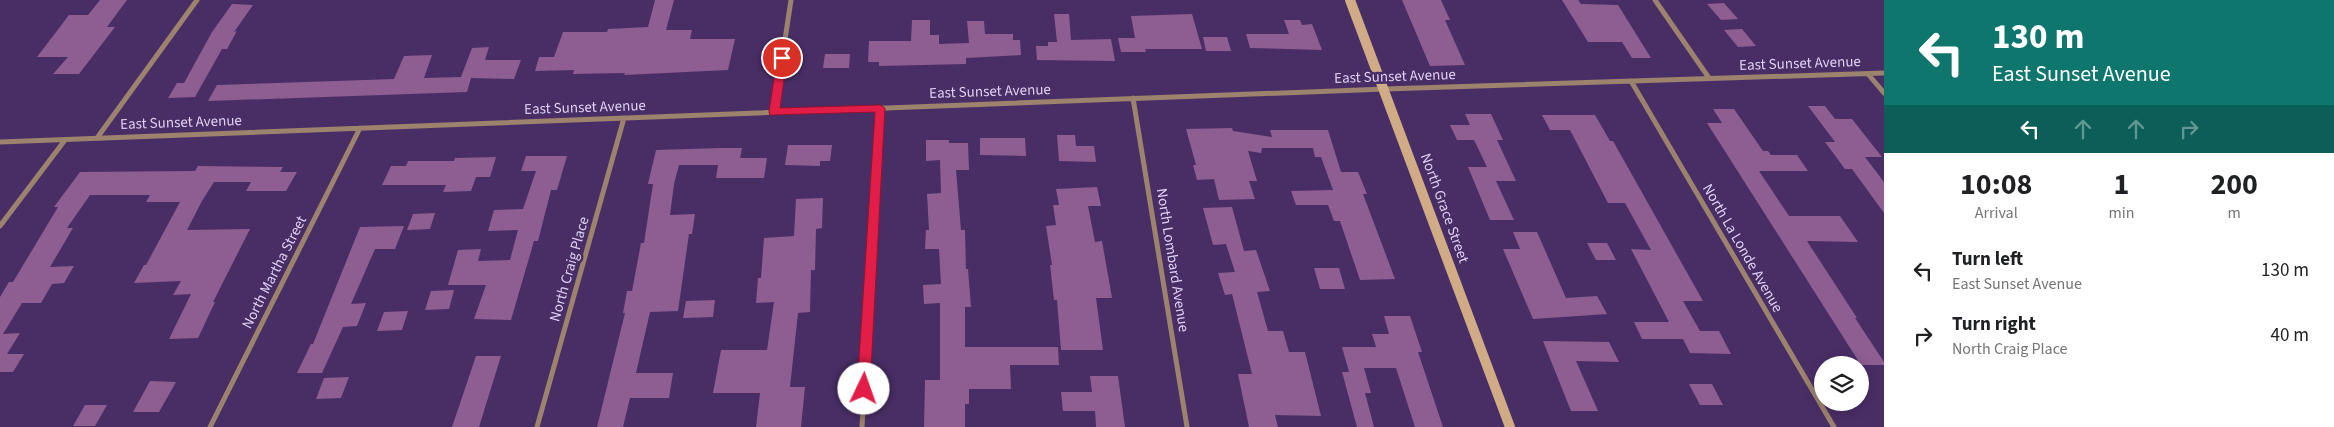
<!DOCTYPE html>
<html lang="en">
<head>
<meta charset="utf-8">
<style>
	:root { --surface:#fff; --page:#f6f6f6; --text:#202124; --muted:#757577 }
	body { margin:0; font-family:"Source Sans 3",sans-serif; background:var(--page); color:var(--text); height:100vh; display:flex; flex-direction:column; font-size:19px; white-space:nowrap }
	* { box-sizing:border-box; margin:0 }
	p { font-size:16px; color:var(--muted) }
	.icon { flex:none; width:28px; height:28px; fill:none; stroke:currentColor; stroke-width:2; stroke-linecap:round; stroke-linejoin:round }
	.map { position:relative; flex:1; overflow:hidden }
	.panel { display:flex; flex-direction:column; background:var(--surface); width:450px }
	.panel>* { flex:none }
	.banner { background:#0f766e; color:#fff; overflow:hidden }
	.buttons { position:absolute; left:1814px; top:356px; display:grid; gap:10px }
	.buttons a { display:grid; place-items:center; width:55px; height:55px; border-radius:50%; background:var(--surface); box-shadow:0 2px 12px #0003; font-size:25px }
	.pin { position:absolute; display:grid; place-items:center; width:42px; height:42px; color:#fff; margin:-21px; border:2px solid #fff; border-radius:50%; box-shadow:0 1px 5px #0007 }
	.me { position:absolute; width:55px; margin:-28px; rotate:3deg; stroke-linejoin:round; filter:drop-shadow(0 0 4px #0008) }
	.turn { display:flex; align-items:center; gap:18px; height:105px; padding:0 25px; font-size:22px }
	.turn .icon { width:65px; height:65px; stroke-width:2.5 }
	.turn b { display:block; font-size:35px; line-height:42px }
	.lanes { display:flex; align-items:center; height:48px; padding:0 25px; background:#0003; justify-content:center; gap:25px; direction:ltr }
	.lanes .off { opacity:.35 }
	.eta { display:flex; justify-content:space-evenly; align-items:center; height:85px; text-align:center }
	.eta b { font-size:30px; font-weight:700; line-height:35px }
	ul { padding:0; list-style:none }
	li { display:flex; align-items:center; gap:15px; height:65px; padding:0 25px }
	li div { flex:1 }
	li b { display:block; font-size:19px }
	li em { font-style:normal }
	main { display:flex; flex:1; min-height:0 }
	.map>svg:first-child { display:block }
	.building { fill:#8e5d92 }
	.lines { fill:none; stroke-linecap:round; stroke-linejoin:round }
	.street { stroke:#9c836d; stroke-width:5 }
	.secondary { stroke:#d1aa86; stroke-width:10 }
	.route { fill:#e11d48; stroke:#92132f }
	.labels { text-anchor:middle; stroke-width:5; stroke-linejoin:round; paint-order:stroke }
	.street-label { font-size:15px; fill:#dfd1f3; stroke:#492e66 }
</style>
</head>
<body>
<main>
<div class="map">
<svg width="1884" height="427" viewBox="0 0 1884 427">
	<rect width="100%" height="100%" fill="#492e66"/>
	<path class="building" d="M100,0H127L107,27H115L79,74H53L68,57H37L69,15H88Z
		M655,0H674L666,30H692L690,39H735L728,70L624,75L625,73L573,74L574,70L535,71L539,57H554L563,32H607L608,29L648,27Z
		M1402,0H1441L1450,20H1445L1465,65L1430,66Z
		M1562,0H1578L1581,4L1618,5L1651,58H1632L1622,42H1588Z
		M1724,3L1738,19L1721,20L1707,4Z
		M232,4L253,5L234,32L237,31L227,49H222L195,97L168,98L177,83H184L212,32Z
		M1054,14H1069L1071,40L1111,39L1115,61L1037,60L1036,46H1048V42H1057Z
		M1192,14L1202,49H1145L1146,52H1121L1118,38H1135L1131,16Z
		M912,20H930V35H939V44L969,43L967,21H984L985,34H1013V40H1020L1021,55L966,58V64L879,66V62H868L869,41H911Z
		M1284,20H1300L1302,25L1312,24L1322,50L1250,48L1246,34H1289Z
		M1742,29L1756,46L1738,47L1724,30Z
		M1203,37H1227L1231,51H1206Z
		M489,47L485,60H521L514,79L471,78L467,92L208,101L217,85L394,79L404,56L432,55L424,78L461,77L472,48Z
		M825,54H850L849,68H823Z
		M1808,106H1825L1835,119H1852L1882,157H1865L1884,182V213L1852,169H1845L1825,142H1835Z
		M1713,109H1734L1763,151H1768L1771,155H1797L1808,171H1759L1789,216H1840L1858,242L1807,241L1857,318H1855L1884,362V365H1861L1707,123H1722Z
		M1465,114H1491L1503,140H1497L1516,181H1496L1514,220H1490L1468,167H1487L1474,140H1457L1450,125H1470Z
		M1542,115H1595L1610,141H1613L1703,301H1683L1700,331H1719L1731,354L1690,353L1683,339H1642L1634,322H1669L1631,249L1651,250L1625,203H1608L1570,130H1550Z
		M1232,128L1233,131L1272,137L1270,130H1328L1341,172H1358L1367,194H1363L1395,279L1360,280L1340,221H1334L1328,205H1296L1291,191L1333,190L1321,157H1315L1313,148H1262L1261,153L1248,151L1257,181H1249L1255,199L1219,200L1214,179L1197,180L1193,165H1196L1186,129Z
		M1057,135H1075L1076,146H1094L1096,162L1059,161Z
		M980,138H1025L1026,156L980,155Z
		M926,140H949V143H968L969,170H956L961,230H965L966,269H968L971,307H965V347H1058L1059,365H1010L1011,389H969V404H965V427H924L925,380H940V303L924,304L923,285L941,284L939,249H925L926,230H929L927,194L941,193L940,160L926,161Z
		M788,145H832L830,161H820V166L785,165Z
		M721,148H742L740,158H767L764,178H716L718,165H679L674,184L670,215L695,214L692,234H689L678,311L650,312L636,373H673L669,398H630L623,427H597L625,313H623L627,291H632L641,243H644L653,184H648L656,150Z
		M526,156H567L557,190H551L538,241H534L511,320L474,319L486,285H448L458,250L481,249L478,261L510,260L518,230L488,231L494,210L523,209L536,171H521Z
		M496,157L490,177H476L471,191L443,192L446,185H382L391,166H406L408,161H454L455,158Z
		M198,166L283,167L280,172H297L286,191H246L251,182H214L202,201L187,230L250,229L213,302H215L198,338L169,339L191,294L173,295L181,281L134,283L144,265H146L180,202H146L150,195H90L67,228H73L50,267L74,266L64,283L52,284L41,303H22L3,334L20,333L7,354H24L13,372H0V297L9,282H13L58,207H54L80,172L195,171Z
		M1097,187L1101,206H1088L1095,242L1102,241L1112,298H1096L1103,350H1061L1057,300H1054L1050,265H1052L1046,226L1056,225L1053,205H1059L1056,189Z
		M823,198L822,228L816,229L815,270H811L810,312L798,313L790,387H805L801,427H756L760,393H713L721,350H767L774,302L756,303L758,278H761L764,238L794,236L796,199Z
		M1232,207L1244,251L1256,250L1270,291L1257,292L1268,331H1283L1289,352H1305L1321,416L1275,415L1278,427H1249L1238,374H1252L1232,294L1225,295L1218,273L1235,272L1226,244L1213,245L1203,208Z
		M435,213L430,229L407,230L413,214Z
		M404,226L395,249H375L351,304L366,303L357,326L343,327L322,373H297L311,344H313L360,227Z
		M1513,232H1537L1566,298L1597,296L1607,314L1533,319L1503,249H1520Z
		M1587,243H1607L1616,260H1596Z
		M1314,268H1339L1345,289H1320Z
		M454,290L449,309L425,310L431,291Z
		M715,300L713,317L683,318L686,301Z
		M408,311L402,330L377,331L384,312Z
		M1384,316H1410L1422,352H1418L1443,427H1415L1396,368H1364L1371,393H1365L1374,427H1357L1342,372H1349L1342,347H1376L1372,334H1389Z
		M1543,341L1609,342L1619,362L1576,361L1598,411H1571Z
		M476,356H501L479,427H452Z
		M1090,376H1118L1125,427H1096L1095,411H1063L1061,392H1092Z
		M349,377L341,398L316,399L324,378Z
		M150,381L176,382L159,412H133Z
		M1689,384H1712L1723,405H1700Z
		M85,405H107L95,426H73Z"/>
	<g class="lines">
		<path class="street" d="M1655,0L1709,78
			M1868,74L1884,93
			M1631,81L1834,427
			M1133,98L1187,427
			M774,112L791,0
			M97,138L197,0
			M0,142L1385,89L1884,73
			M0,226L65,140
			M210,427L360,128
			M537,427L624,118
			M862,427L880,108"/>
		<path class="secondary" d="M1350,0L1510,427"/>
	</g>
	<path class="route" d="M782,54L787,58L780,108L880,105L885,108L870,389L868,393L864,395L859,393L857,389L875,112L770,115L769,112L777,58Z"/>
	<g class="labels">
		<g class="street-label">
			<text transform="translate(1800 63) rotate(-2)" y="5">East Sunset Avenue</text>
			<text transform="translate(1395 76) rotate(-2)" y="5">East Sunset Avenue</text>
			<text transform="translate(990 91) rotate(-2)" y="5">East Sunset Avenue</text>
			<text transform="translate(585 107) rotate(-2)" y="5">East Sunset Avenue</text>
			<text transform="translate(181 122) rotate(-2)" y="5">East Sunset Avenue</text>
			<text transform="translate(1445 208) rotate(70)" y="5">North Grace Street</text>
			<text transform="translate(1743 248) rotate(60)" y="5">North La Londe Avenue</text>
			<text transform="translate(1173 260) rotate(81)" y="5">North Lombard Avenue</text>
			<text transform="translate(569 269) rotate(-74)" y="5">North Craig Place</text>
			<text transform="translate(274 272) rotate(-63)" y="5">North Martha Street</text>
		</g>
	</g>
</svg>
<div class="buttons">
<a><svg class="icon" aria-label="layers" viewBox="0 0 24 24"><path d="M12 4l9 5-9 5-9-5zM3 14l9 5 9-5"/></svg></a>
</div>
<div class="pin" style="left:782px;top:58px;background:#d93025"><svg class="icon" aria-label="arrive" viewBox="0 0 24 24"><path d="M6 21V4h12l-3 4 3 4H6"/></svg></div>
<svg class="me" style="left:864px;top:389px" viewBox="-20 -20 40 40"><circle r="19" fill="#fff"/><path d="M0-13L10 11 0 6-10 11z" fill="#e11d48"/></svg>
</div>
<section class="panel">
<div class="banner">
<div class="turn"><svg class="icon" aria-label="left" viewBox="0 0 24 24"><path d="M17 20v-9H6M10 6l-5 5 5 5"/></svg><div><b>130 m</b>East Sunset Avenue</div></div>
<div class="lanes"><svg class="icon" aria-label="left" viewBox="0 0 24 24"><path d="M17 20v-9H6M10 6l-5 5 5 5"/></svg><svg class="icon off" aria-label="ahead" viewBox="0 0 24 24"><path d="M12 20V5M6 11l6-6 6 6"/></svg><svg class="icon off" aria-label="ahead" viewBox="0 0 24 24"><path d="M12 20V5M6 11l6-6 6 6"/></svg><svg class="icon off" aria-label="right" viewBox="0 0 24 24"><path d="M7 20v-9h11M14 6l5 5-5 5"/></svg></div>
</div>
<div class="eta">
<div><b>10:08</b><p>Arrival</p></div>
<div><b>1</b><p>min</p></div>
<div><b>200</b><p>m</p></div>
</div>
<ul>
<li><svg class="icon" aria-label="left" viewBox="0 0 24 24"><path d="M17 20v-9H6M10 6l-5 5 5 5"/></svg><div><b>Turn left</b><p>East Sunset Avenue</p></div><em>130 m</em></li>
<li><svg class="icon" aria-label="right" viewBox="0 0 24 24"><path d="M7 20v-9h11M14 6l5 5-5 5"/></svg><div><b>Turn right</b><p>North Craig Place</p></div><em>40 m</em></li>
</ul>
</section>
</main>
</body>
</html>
